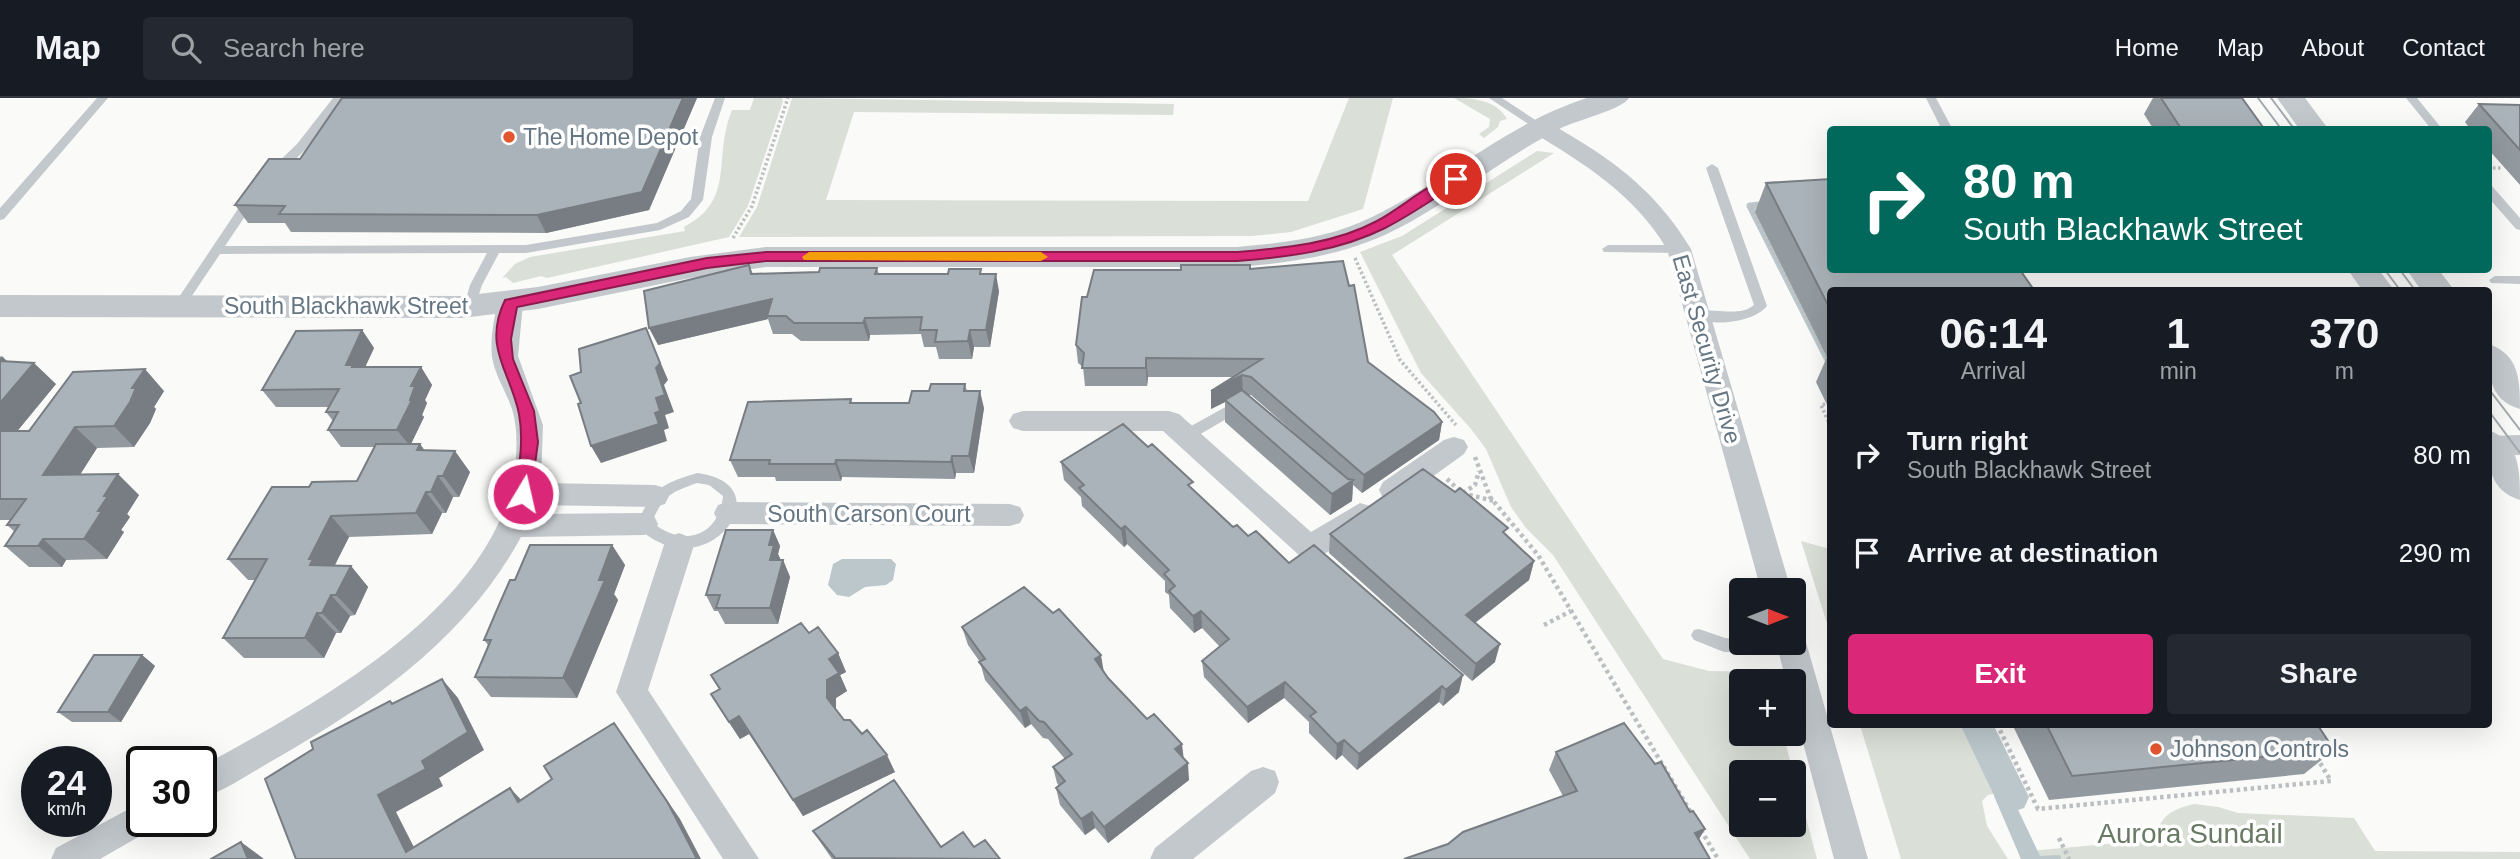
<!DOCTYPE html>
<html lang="en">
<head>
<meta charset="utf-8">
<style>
	:root { --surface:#171b24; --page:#242831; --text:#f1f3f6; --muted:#9ea1a6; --line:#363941; --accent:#db2777 }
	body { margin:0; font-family:Helvetica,sans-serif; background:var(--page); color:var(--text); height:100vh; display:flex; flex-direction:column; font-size:26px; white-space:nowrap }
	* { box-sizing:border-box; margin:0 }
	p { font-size:23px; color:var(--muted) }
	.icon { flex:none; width:38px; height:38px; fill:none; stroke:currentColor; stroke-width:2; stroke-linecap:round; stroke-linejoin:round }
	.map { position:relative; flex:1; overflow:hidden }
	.side { position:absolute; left:1827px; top:189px; width:665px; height:441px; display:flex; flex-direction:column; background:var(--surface); border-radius:7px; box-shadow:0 7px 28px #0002 }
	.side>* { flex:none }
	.top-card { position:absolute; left:1827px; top:28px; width:665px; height:147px; border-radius:7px; box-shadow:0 7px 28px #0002; background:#00695c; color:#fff; overflow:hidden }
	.needle { width:46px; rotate:90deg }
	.buttons { position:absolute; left:1729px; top:480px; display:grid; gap:14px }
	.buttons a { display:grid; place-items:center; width:77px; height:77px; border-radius:7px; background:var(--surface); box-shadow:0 7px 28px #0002; font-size:35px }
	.speed { position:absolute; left:21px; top:648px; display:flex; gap:14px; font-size:35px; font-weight:700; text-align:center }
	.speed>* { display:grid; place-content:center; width:91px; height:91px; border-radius:50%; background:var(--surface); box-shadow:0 7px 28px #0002; line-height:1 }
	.speed small { font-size:18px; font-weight:400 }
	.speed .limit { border:4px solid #111; border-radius:10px; background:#fff; color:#111 }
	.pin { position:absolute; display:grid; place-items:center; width:60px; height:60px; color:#fff; margin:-30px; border:4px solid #fff; border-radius:50%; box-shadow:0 2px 7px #0007 }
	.me { position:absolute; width:77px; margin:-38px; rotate:9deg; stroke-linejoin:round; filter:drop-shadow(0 0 5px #0008) }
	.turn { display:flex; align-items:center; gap:24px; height:147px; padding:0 21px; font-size:32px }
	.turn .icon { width:91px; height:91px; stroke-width:2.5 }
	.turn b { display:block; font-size:49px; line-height:60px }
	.eta { display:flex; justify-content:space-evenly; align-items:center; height:119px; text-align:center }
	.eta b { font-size:42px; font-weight:800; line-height:49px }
	.cta { display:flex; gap:14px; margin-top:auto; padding:14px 21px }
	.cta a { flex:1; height:80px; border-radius:7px; background:var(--accent); color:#fff; font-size:28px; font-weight:800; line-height:80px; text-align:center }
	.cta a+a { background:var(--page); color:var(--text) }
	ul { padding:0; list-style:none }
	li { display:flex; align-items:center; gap:21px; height:98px; padding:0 21px }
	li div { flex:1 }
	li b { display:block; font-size:26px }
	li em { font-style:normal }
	header { display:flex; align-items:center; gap:42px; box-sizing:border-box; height:98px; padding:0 35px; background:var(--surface); border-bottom:2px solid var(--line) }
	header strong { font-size:33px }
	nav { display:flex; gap:38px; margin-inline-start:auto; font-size:24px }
	.search { width:490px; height:63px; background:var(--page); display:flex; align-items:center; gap:18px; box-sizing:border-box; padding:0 24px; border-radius:7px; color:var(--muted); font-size:26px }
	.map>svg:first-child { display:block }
	.green { fill:#dadfd7 }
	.water { fill:#bbc7cb }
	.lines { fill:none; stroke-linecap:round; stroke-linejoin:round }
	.stream { stroke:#bbc7cb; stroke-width:7 }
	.canal { fill:#bbc7cb; fill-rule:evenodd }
	.path-far1 { stroke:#bbbfc2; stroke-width:3.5; stroke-dasharray:2.5 2.5; stroke-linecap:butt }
	.path { stroke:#bbbfc2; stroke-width:4.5; stroke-dasharray:3.5 3.5; stroke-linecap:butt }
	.service { fill:#c3c8cc; fill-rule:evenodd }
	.minor { fill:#c3c8cc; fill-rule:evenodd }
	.tertiary { fill:#c3c8cc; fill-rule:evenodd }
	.tram { stroke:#a2aab0; stroke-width:2 }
	.wall { fill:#929a9f; fill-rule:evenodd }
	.shaded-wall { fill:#777d82 }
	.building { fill:#aab3b9; stroke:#777d82; stroke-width:2 }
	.route { fill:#db2777; stroke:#8e194d; stroke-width:2 }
	.slow { fill:#f59e0b }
	.poi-dot { fill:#e4572e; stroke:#fff; stroke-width:2.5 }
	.labels { text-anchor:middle; stroke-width:7; stroke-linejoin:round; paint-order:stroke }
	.poi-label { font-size:23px; fill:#657683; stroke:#fff; text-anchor:start }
	.street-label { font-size:23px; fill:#657683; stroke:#fff }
	.near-park-label { font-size:28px; fill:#687a64; stroke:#fff }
</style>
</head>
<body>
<header>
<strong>Map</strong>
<div class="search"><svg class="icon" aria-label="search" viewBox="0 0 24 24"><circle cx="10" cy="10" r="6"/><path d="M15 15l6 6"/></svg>Search here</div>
<nav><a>Home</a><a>Map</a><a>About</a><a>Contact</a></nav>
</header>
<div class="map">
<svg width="2520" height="761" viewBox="0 0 2520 761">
	<rect width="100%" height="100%" fill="#fafaf8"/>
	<path class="green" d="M754,0H782L783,3L748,108L729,139L547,180L541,178L513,185L506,179L502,180L515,166L530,159L685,133L684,129C737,101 712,60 732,12H750Z
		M792,0L1174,6L1173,17L854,14L826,102L1308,103L1349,0H1393L1363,111L1291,134L1252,138L739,139L757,109Z
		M1454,0C1473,0 1497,2 1507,21L1500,23L1498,29L1484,40L1479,36L1489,29L1490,21Z
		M1537,53L1554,55L1392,157L1663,561L1709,573L1767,574L1769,583H1741V635H1783L1793,674H1741V726H1794V675L1817,761H1750L1553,457L1526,430L1511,409L1486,351L1471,331L1421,275L1360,154L1402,138Z
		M1801,443L1830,451V535Z
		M1860,627H1970L2002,694L1988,697L1982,703L1987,728L2008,761H1901Z
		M2194,706L2218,709L2238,715L2354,720L2375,753L2520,754V761H2021L2018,754L2152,742C2164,717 2167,713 2194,706Z"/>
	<path class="water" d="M842,461H891L896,466L893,482L886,487L865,489L849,499L837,497L828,487L833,466Z
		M1994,698L2012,699L2040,758L2060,757L2061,761H2021Z"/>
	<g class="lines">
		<path class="stream" d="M1768,106L1750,108L1830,266"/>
		<path class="canal" d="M1960,626H1993L2029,699L2024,710L2012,714L2000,710Z"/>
		<path class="path-far1" d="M2488,70H2501
			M1763,107L1750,108L1830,266
			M733,140L752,108L788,0
			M1355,160L1400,262L1456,327
			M1830,305L1821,307L1830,327"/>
		<path class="path" d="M1475,359L1490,399L1538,457L1693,718
			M1447,381L1462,395L1494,403
			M1463,395L1475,387L1479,373
			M1544,527L1571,513
			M1997,626L2038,711L2331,683L2317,660
			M1701,732L1718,761
			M2059,740L2069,761"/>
		<path class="service" d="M97,0H108L4,121L0,122V110Z
			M333,0H344L305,52L279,77H271V71L297,46Z
			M715,0H725L712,39L703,102L689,119L660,132L526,155H499L482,187L474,211H466L464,208L470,187L487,155L220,156L183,211H175L173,208L248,96L252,95L258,99L225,148L526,147L657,125L681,113L691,101L700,39Z
			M1489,0H1502L1546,29L1544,31H1536Z
			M1926,0H1936L1953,32H1942Z
			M2406,0H2417L2443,32H2432Z
			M1712,66L1718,70L1767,208C1755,224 1708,231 1694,217C1706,205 1736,222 1754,207L1706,70Z
			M2488,87L2492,88L2520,120V132L2516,131L2488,99Z
			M1608,147H1679L1685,151L1679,155L1604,154L1602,151Z
			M2495,178H2520V186L2491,185L2489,182Z
			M1240,301L1245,302L1247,306L1245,310L1192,341H1182L1180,337L1182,333Z
			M697,375C777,385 721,470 663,446C652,441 643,436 637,426C652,391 661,386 697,375ZM697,385L709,387L723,398C719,439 682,450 652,424C663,398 671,394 697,385Z
			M1699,531L1725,540L1741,541V544H1794V542L1800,548L1797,553L1792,555L1724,554L1694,542L1691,537L1694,532Z"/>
		<path class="minor" d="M1540,22C1554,26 1566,35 1578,42C1626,71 1662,103 1691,151L1791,492H1761L1667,151C1635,97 1585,66 1532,34L1529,29Z
			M510,197L519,200L523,206L518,258L543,327L541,385L655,387L665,390L669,398L665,406L655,409L535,407L532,416L644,415L654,418L658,426L654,434L644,437L521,439C466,540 374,604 277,660C252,674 228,691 201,701V669C316,605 503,507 516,361C517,343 517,325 511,308C505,292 495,277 492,259C490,241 494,223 497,206L501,200Z
			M1023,313H1169L1179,316L1311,434L1360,405L1370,408L1374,416L1370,424C1351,437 1323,466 1300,458L1163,333H1023L1013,330L1009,323L1013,316Z
			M2520,337V357L2488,358V338Z
			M1454,339L1464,342L1468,349L1464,356L1403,400L1393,403L1383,400L1379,392L1383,384L1444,342Z
			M728,404L1010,406L1020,409L1024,417L1020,425L1010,428L728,426L718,423L714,415L718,407Z
			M679,435L689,439L694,447L648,592L759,761H723L616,594L664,447L669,439Z
			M1794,532L1802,535L1806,544L1868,761H1834L1794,611V583H1786L1776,544H1794Z
			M1263,669L1275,673L1279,684L1275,695L1193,761H1150L1155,750L1251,673Z
			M142,704V723H157L154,730L100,761H51L56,750Z"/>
		<path class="tertiary" d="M1587,0H1629C1621,12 1577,22 1561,30C1502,60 1452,104 1393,133C1345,157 1290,165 1237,169H766L690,180L538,211L461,220L0,219V197L461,198L538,189L690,159L766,149H1237C1283,145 1330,140 1372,119C1446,83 1508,25 1587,0Z
			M2277,0H2305L2329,32H2300Z
			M2348,172H2379L2394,192H2362Z
			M2407,172H2439L2454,192H2421Z
			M2488,246C2520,256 2520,284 2520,311C2488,302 2488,274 2488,246Z
			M2488,332C2520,343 2520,373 2520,402C2486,391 2488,362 2488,332Z"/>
		<path class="tram" d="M2258,0L2282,32
			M2271,0L2295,32
			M2385,172L2400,192
			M2400,172L2415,192
			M2488,290L2520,332
			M2488,312L2520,355"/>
	</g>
	<path class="wall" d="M342,0H697L649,112L546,135L291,134L285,125H248L235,107L300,61Z
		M2153,0H2242L2265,32H2154L2144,16Z
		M2479,6L2520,7V87L2488,51V32H2471L2465,24Z
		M1766,85L1830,192V313L1816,284L1827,259L1755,114Z
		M749,167L753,176L819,174L877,170L879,176H982L999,193L990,249H974L972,261H939L936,249H924L921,236L870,237L869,243H801L792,236H773L768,221L658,247Z
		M1250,171L1442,324L1439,342L1362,395L1353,387L1352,403L1330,417L1225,324V304L1211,311L1233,279H1148L1147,288H1085L1083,269L1078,265L1076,247L1087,199ZM1248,297H1251L1298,338Z
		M362,232L374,250L365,269H421L432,287L425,302L427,305L422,317L424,319L411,346H420L424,352L470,374L459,399H453L446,415H442L432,436L349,439L334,468H351L368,489L355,517L350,518L341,535H336L324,560H244L223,540L256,482H248L228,461L309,389L357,383L375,349H341L328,332L333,323L326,314L329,309H276L262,292Z
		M0,258L7,263L56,286L17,333H29L164,293L154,309L156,311L150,325L134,349L97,350L80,377L139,397L127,416L130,419L121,432L124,434L107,461L66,462L62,469H29L5,448L15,434L7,427L11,422H0Z
		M965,286L967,293L984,310L974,375H956L955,381L842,379L841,383H776L775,379H738L730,362L851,301L852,305H909L929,293Z
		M1061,364L1194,392L1233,429L1289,465L1459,594L1443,608L1439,604L1357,672L1342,657L1336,662L1309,635V624L1284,600L1248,625L1204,579L1202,563L1220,549L1202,530L1194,535L1170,510L1169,497L1165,494V483L1127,446L1124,449L1082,408L1081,399L1064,382Z
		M773,432L780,448L778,456L781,462H783L790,479L778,526H725L718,513H714L706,497Z
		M1330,436L1506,437L1534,463L1529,482L1475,525L1495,564L1472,583L1329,455Z
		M612,447L625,467L614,496L618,502L577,600L491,599L475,579L488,547L484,542L515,482Z
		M962,529L1104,575L1108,580L1184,661L1189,682L1108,745L1095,730L1085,737L1060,707L1056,690L1059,688L1057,685L1053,669L1065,661L1048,641L1043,640L1031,626L1025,630L985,582L980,564L968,547Z
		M809,535L838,555L846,574L840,577L847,593L836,600V611L844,622L895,674L803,718L749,636L740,641L722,614L711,596L719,591L711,577Z
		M142,557L155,568L121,624H72L58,614Z
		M2012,626H2317L2334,652L2304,676L2049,702Z
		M1556,654L1699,742L1448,746L1563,698L1549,672Z
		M813,733L941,749H974L1000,761H832L823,748Z"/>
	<path class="shaded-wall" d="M683,0H697L649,112L546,135L537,117Z
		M996,176L999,193L990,249L986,232Z
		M772,201L767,218L768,221L658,247L649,230Z
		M865,220L870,237L869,243L863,225Z
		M646,230L668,282L664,287L674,314L665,317L669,330L664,332L667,343L601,365L591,348L655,315L656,300V270Z
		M362,232L374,250L361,278L346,267Z
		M970,232L974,249L972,261L968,243Z
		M2,258L22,279L34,265L56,286L10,342L0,332V261Z
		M1146,260L1148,279L1147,288L1146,270Z
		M421,269L432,287L425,302L427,305L422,317L424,319L410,348L397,332L410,302L411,288Z
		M145,271L164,293L154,309L156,311L150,325L134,349L114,328L132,290Z
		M1242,277L1243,296L1225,302V304L1211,311V293Z
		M980,293L984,310L974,375L969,358Z
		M1442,324L1439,342L1362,395L1364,377Z
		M75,329L97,350L66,398L43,377Z
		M420,346L435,367L417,352Z
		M455,353L470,374L459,399L443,378Z
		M952,358L956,375L955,381L951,364Z
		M836,362L842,379L841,383L835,366Z
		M118,376L139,397L127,416L130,419L121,432L124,434L107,461L84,441L104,398Z
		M438,378L453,399L446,415L431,394Z
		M1353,382L1352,403L1330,417L1332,396Z
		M426,394L442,415L432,436L416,415Z
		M331,418L349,439L329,479L310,467L309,461Z
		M1125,428L1127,446L1124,449L1121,431Z
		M773,432L780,448L778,456L781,463L770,462L769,447Z
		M43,441L66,462L62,469L38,448Z
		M612,447L625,467L614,496L618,502L577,600L563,580Z
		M783,462L790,479L778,526L770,510Z
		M1534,463L1529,482L1462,535L1466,517Z
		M351,468L368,489L355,517L336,497Z
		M331,497L350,518L341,535L322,515Z
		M1201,513L1202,530L1194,535L1193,518Z
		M317,515L336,535L324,560L305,540Z
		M1500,546L1495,564L1472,583L1476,566Z
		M838,555L846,574L840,577L847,593L836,600V618L827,600V582L829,561Z
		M142,557L155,568L121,624L108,614Z
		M1101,557L1104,575L1095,561Z
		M1463,577L1459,594L1443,608L1446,592Z
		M442,581L458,600L484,652L439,680L443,688L396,714L420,761L406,754L378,697L422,663Z
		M1285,584L1284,600L1248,625L1247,609Z
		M1442,588L1439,604L1357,672L1359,656Z
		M1026,609L1031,626L1025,630L1020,613Z
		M739,618L749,636L740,641L729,624Z
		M614,625L680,721L701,761H697Z
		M1344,642L1342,657L1336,662L1337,646Z
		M1182,646L1184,663L1175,651Z
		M887,657L895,674L803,718L793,702Z
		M1188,665L1189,682L1108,745L1104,729Z
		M510,690L525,706L518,704Z
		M1092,714L1095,730L1085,737L1081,721Z
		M1705,731L1695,748V735Z
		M241,744L264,761H248Z"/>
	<path class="building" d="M342,0H683L642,94L537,117L279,116L285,108L235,107L269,61H300Z
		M2161,0H2242L2265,32H2182Z
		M2479,6L2520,7V52Z
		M1830,81V172H2020L2034,192H1830V211L1766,85Z
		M1343,163L1349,188L1354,187L1368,264L1434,314L1442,324L1364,377L1251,279L1242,277L1211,293L1262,261L1146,260V270H1082L1084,255L1076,247L1082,199H1087L1094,172H1181V167H1250V171Z
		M749,167L751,176L819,174L820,170H877L875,176H948L949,171H981L980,176H996L986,232H970L968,243L935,244L937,232H920L922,219L865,220L863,225H794L786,218H767L772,201L649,230L644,193Z
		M646,230L660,265L656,270L665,297L656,300L660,313L655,315L659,326L591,348L578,306L581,305L570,278L581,274L579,251Z
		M362,232L346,267H353L352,269H421L411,288H415L410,302H412L397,332H328L338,314H326L339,291L262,292L296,233Z
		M0,263L34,265L0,305Z
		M145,271L132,290H136L130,304L114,328L75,329L43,377L118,376L104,398H108L98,413H102L84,441H43L38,448H5L19,427H7L26,401H0V333H29L73,274Z
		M931,286H965L964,293H980L969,358H952L951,364L836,362L835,366H769L770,362H730L748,304L851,301L850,305H909L912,293H929Z
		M1242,292L1348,381L1353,382L1332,396L1225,302Z
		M1123,326L1148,349L1152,346L1193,384L1188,387L1233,429L1237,427L1248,438L1256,433L1289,465L1314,447L1463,577L1446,592L1442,588L1359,656L1344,642L1337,646L1310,618L1316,614L1285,584L1247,609L1202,563L1229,541L1201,513L1193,518L1169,493L1175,488L1164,476L1169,472L1125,428L1121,431L1079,390L1084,387L1061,364Z
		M376,346H420L417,352L455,353L443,378H438L431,394H426L416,415L331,418L309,461H313L310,467L351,468L336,497H331L322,515H317L305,540H223L267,461H228L272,389H309L312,384L357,383Z
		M1423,371L1455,394L1460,390L1508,430L1503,434L1534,463L1466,517L1500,546L1476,566L1330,436Z
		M726,432H773L769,447H774L770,462H783L770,510H716L720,497H706Z
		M530,447H612L599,482H605L563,580L475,579L491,542H484L499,507L510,482H515Z
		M1024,489L1053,515L1059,511L1101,557L1095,561L1108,580L1147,621L1154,616L1182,646L1175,651L1188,665L1104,729L1092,714L1081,721L1056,690L1065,683L1053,669L1072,656L1044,624L1039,623L1026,609L1020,613L979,564L985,561L962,529Z
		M801,525L809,535L818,529L838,555L829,561L839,575L827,582V600L844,622H850L862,636L867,632L887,657L793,702L739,618L729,624L711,596L720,591L711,577Z
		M94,557H142L108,614H58Z
		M442,581L468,634L422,663L426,671L378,697L406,754L510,690L518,704L552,681L544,668L614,625L668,705L697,761H296L265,681L313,651L311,644L390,603L392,606Z
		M1624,625L1655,666L1661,664L1690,714L1693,713L1705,731L1695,735L1710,761H1404L1448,746L1463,734L1577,693L1556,654Z
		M2046,626H2317L2334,652L2072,678Z
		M894,682L941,749L963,734L974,749L985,742L1000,761L835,760L813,733Z
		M241,744L248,761H211Z"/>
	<path class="route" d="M1456,77L1462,81L1460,84C1436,99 1411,117 1385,130C1339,153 1288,159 1237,163H766L707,170L517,209L511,241L513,261L534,313L538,344L531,396L523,402L515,396C519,369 524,343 519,316C511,274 482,250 505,202L707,160L766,154H1237C1285,150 1334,146 1377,123C1403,109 1428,85 1456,77Z"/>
	<path class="slow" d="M809,154H1041L1048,159L1041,163L804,162L802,159Z"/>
	<g class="poi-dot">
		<circle cx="509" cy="39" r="7"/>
		<circle cx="2156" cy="651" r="7"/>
	</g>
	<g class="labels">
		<g class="poi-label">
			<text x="523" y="47">The Home Depot</text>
			<text x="2170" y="659">Johnson Controls</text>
		</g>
		<g class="street-label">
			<text x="346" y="216">South Blackhawk Street</text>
			<text transform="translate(1707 251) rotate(74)" y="8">East Security Drive</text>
			<text x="869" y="424">South Carson Court</text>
		</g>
		<g class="near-park-label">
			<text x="2190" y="745">Aurora Sundail</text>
		</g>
	</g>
</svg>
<div class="buttons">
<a><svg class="needle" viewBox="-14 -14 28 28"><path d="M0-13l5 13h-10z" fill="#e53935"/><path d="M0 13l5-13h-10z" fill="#9ea1a6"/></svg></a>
<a>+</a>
<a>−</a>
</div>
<div class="speed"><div>24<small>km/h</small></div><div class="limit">30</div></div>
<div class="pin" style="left:1456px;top:81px;background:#d93025"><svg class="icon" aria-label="arrive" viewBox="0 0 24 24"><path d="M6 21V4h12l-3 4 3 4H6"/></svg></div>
<svg class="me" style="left:523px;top:396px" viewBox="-20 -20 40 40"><circle r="17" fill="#db2777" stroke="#fff" stroke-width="3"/><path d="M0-11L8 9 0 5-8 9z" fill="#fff"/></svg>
<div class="top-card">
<div class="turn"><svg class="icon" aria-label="right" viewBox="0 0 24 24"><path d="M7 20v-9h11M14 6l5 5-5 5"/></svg><div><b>80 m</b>South Blackhawk Street</div></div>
</div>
<section class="side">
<div class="eta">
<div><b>06:14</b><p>Arrival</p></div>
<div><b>1</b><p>min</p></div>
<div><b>370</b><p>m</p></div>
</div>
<ul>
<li><svg class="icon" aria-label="right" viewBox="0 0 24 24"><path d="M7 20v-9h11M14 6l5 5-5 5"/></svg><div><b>Turn right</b><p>South Blackhawk Street</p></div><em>80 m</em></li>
<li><svg class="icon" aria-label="arrive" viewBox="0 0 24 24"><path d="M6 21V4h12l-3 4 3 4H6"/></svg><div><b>Arrive at destination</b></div><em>290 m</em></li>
</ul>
<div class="cta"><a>Exit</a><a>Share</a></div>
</section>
</div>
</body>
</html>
